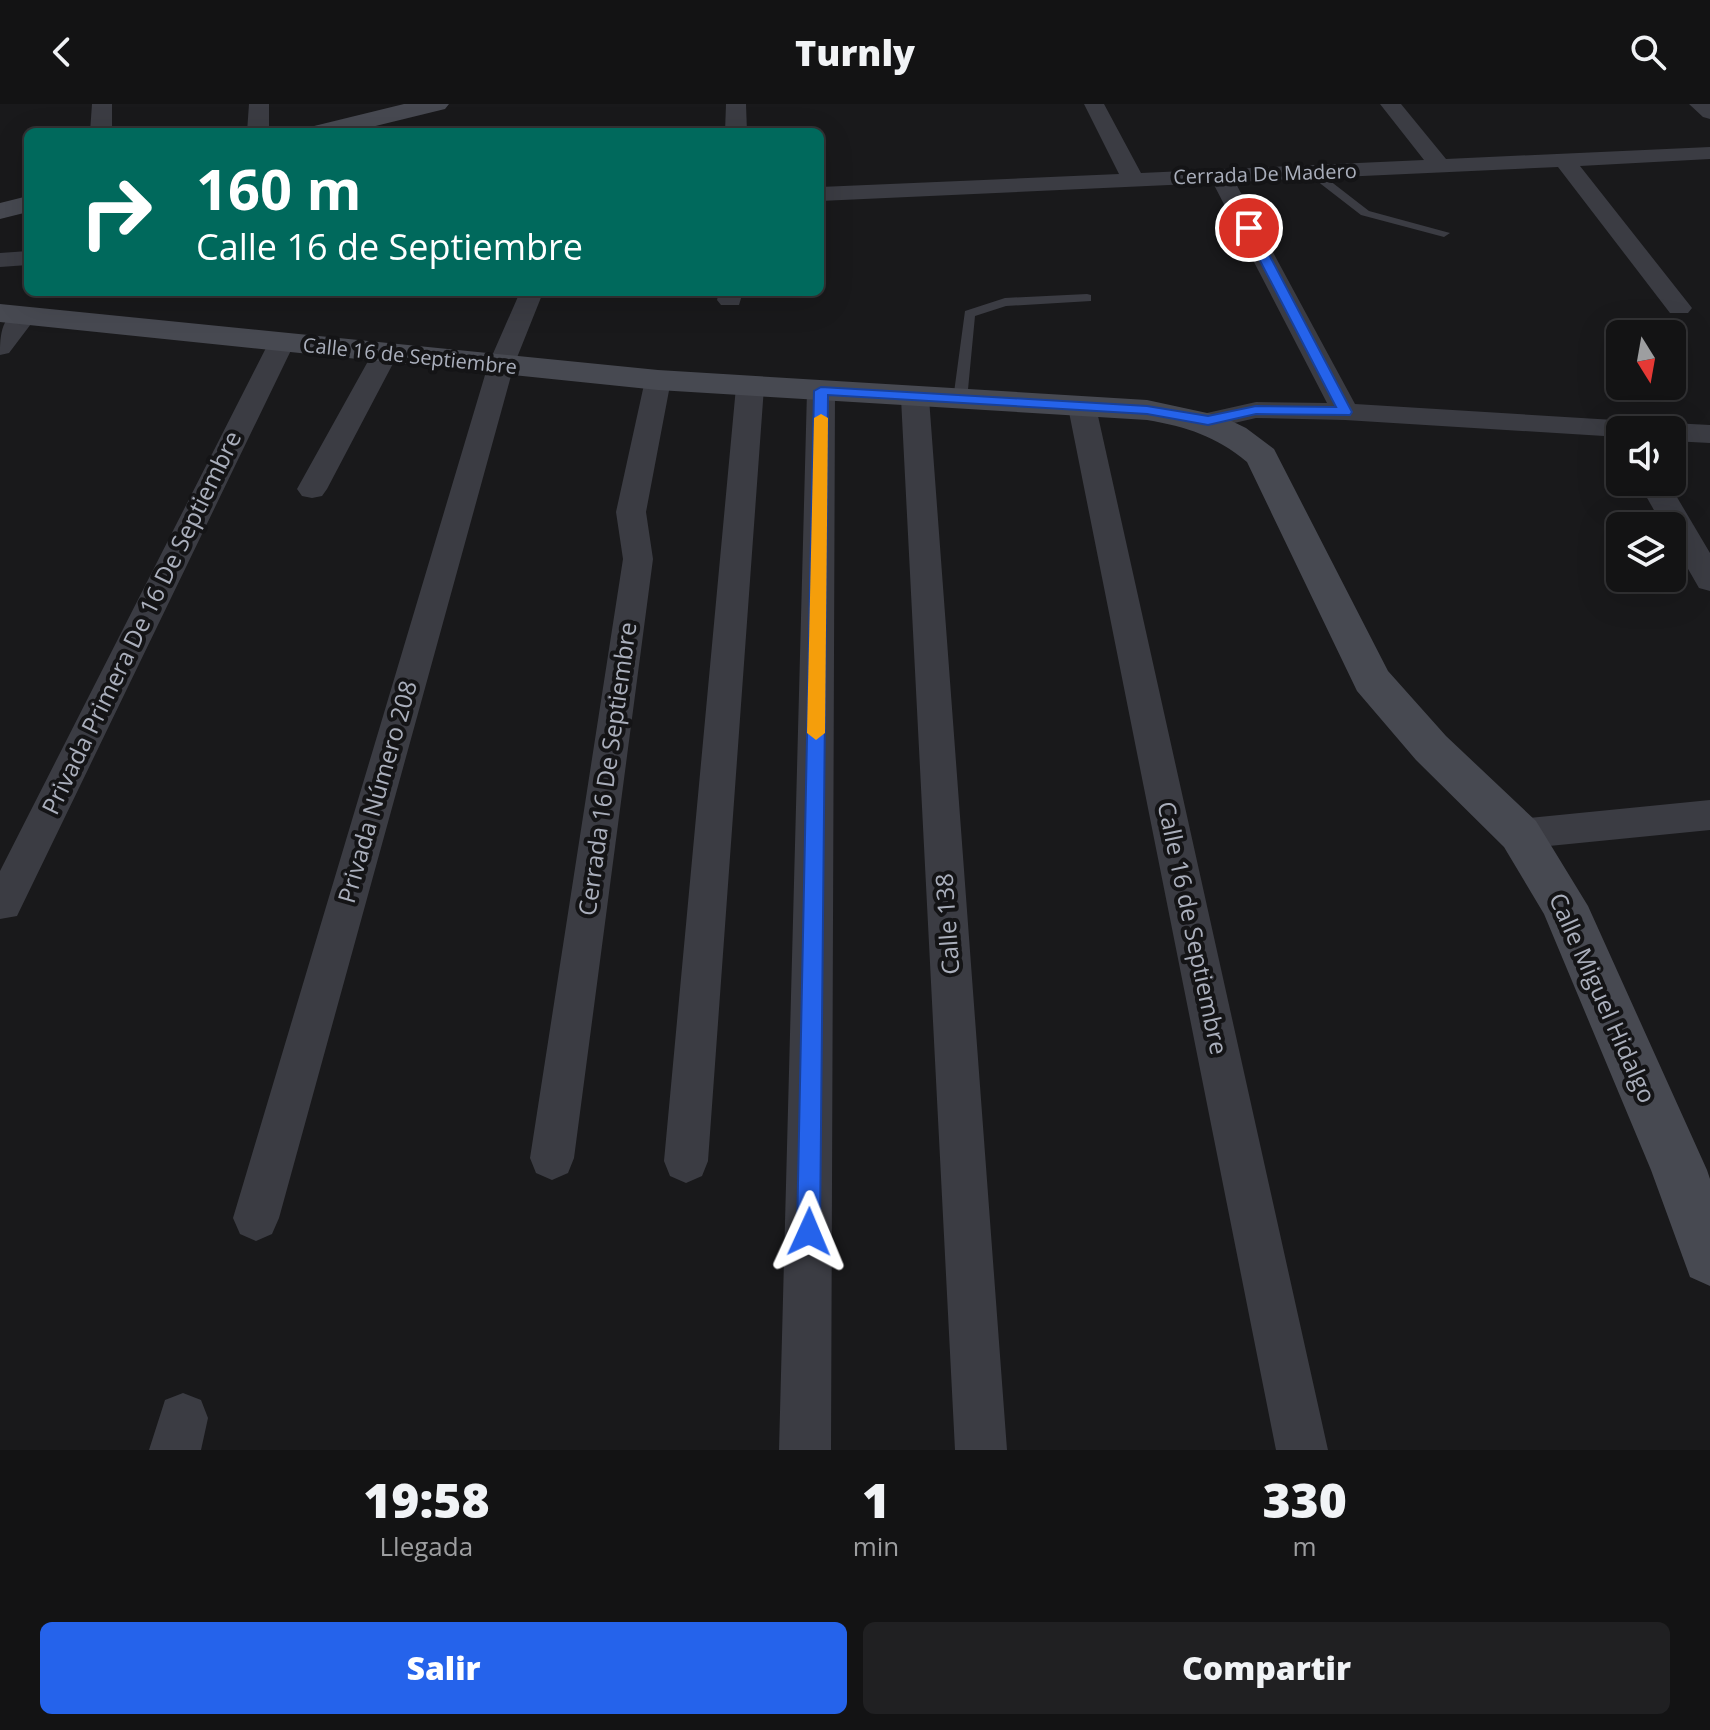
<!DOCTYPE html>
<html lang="es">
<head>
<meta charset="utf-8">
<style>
	:root { --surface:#131314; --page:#202022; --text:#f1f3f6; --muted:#9d9ea0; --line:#323234; --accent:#2563eb }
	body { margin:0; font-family:"Open Sans",sans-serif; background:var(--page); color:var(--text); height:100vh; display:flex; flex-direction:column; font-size:30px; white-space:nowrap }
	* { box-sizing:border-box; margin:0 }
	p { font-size:26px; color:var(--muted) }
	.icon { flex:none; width:44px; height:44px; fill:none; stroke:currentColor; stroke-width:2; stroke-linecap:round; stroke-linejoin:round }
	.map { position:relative; height:1346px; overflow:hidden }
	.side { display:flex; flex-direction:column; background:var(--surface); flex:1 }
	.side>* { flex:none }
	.banner { position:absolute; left:24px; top:24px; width:800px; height:168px; border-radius:12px; box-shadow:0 8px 32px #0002,0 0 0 2px var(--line); background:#00695c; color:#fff; overflow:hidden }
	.needle { width:52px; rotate:169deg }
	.tools { position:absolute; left:1606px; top:216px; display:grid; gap:16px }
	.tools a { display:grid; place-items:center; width:80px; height:80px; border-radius:12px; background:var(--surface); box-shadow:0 8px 32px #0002,0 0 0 2px var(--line); font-size:40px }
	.pin { position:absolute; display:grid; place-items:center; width:68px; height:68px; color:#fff; margin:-34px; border:4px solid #fff; border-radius:50%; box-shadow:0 2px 8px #0007 }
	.me { position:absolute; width:88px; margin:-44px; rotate:1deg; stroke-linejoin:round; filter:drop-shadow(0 0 6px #0008) }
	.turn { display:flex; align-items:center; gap:28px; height:168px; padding:0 40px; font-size:36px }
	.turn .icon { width:104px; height:104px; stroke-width:2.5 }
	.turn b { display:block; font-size:56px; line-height:68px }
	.eta { display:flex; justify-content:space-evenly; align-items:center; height:136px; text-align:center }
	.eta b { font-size:48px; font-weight:800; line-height:56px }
	.primary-button { display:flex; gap:16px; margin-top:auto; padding:16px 40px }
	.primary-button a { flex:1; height:92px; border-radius:12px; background:var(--accent); color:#fff; font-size:32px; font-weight:800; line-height:92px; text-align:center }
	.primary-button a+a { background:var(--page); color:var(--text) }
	header { display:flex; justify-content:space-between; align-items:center; height:104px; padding:0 40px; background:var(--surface); font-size:36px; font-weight:800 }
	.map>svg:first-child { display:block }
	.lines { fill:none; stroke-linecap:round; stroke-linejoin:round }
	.lane { fill:#3b3c43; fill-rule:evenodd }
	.street { fill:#3b3c43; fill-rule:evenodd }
	.secondary { fill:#474951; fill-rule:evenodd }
	.route { fill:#2563eb; stroke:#184099; stroke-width:2 }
	.slow { fill:#f59e0b }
	.labels { text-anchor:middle; stroke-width:8; stroke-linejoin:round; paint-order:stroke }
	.far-street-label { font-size:20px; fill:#aaafbc; stroke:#141416 }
	.street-label { font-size:24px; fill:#aaafbc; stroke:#141416 }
</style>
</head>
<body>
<header><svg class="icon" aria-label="back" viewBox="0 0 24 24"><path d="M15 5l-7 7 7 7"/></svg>Turnly<svg class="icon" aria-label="search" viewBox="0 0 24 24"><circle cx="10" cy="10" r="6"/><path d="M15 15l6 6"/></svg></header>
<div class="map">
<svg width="1710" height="1346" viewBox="0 0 1710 1346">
	<rect width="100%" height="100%" fill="#19191b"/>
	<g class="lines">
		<path class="lane" d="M1308,66H1316L1369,107L1450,129L1444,133L1361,111L1308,70Z
			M1087,190L1091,191V197L1006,202L975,212L967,296L960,300L955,299L953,296L965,207L1005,194Z"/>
		<path class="street" d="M92,0H112V28H90Z
			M249,0H269V28H247Z
			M726,0H746L747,28H725Z
			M1084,0H1104L1141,69L1424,56L1380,0H1401L1446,55L1710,43V55L1580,62L1692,204L1688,209H1670L1558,63L1235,78L1355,300L1647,318L1657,320L1660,325L1672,319L1710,321V339L1672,337V326H1620V333L1345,316L1256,314L1208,325L1198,323L1194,317L1198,311L1256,298L1327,299L1213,79L820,97V83L1119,70Z
			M1689,0H1710V15L1703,13Z
			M28,147V161L0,163V149Z
			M520,188H540L542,191L514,261L279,1114L272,1130L256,1137L240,1130L233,1114L488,261Z
			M719,188H743L739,201H721L717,196Z
			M24,204L33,207L37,212L9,249L0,251C0,231 1,210 24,204Z
			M282,230L291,232L295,238L17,812L0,815V767L269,238L273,232Z
			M385,242L394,244L398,250L327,385L322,392L312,394L302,392L297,385L372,250L376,244Z
			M658,268L667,270L671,276L646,408L653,455L574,1054L568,1069L552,1076L536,1069L530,1054L623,455L616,408L645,276L649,270Z
			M750,275L760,277L764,283L708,1057L702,1072L686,1079L670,1072L664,1057L736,283L740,277Z
			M821,279L831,281L835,287L831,1346H779L807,287L811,281Z
			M915,286L925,288L929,294L1007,1346H955L901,294L905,288Z
			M1082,295L1092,297L1096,303L1328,1346H1276L1068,303L1072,297Z
			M1638,378H1668L1710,449V487L1699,484L1672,437V422H1663Z
			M1710,696V726L1520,745L1507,741L1501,730L1507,719L1520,715Z
			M183,1289L201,1296L208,1314L201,1346H149L165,1296Z"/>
		<path class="secondary" d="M404,0H449L445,5L351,28H306L310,23Z
			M28,92V108L0,115V99Z
			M0,200L658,266L1147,296L1221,312L1246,324L1274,345L1388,567L1446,632L1536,717L1588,802L1707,1066L1710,1075V1182L1690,1173L1651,1066L1544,810L1504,743L1416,656L1357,587L1247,358C1216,332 1187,323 1147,316L658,286L0,218Z"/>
	</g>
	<path class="route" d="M1249,121L1255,124L1352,308L1350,311L1256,310L1208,321L1147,310L828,291L820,1128L817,1136L809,1140L800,1136L797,1128L814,287L821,283L1147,302L1208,312L1256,302L1336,303L1243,124Z"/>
	<path class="slow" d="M821,310L828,314L825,629L816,636L807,629L814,314Z"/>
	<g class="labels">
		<g class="far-street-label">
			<text transform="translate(1265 70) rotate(-2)" y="7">Cerrada De Madero</text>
			<text transform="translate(410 252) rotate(6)" y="7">Calle 16 de Septiembre</text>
		</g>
		<g class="street-label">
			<text transform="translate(142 519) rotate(-64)" y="8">Privada Primera De 16 De Septiembre</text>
			<text transform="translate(608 665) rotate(-82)" y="8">Cerrada 16 De Septiembre</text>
			<text transform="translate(378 688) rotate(-74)" y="8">Privada Número 208</text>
			<text transform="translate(948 820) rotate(-94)" y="8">Calle 138</text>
			<text transform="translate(1192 824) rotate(78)" y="8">Calle 16 de Septiembre</text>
			<text transform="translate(1602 894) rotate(66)" y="8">Calle Miguel Hidalgo</text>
		</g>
	</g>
</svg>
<div class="tools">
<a><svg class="needle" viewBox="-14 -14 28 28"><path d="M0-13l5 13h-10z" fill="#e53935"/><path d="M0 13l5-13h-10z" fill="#9d9ea0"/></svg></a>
<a><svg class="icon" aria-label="sound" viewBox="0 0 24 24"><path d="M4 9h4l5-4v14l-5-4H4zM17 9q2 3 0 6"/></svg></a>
<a><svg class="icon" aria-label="layers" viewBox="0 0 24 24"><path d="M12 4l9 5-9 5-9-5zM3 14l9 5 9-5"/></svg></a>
</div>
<div class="pin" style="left:1249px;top:124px;background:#d93025"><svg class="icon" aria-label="arrive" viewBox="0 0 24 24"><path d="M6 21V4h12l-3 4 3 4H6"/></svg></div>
<svg class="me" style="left:809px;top:1128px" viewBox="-20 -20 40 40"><path d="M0-17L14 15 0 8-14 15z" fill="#2563eb" stroke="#fff" stroke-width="4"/></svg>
<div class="banner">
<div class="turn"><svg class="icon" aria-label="right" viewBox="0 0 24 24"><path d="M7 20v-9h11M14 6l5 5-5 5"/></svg><div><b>160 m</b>Calle 16 de Septiembre</div></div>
</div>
</div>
<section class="side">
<div class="eta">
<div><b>19:58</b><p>Llegada</p></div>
<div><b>1</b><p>min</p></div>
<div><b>330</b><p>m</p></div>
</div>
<div class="primary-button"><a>Salir</a><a>Compartir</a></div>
</section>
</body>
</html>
